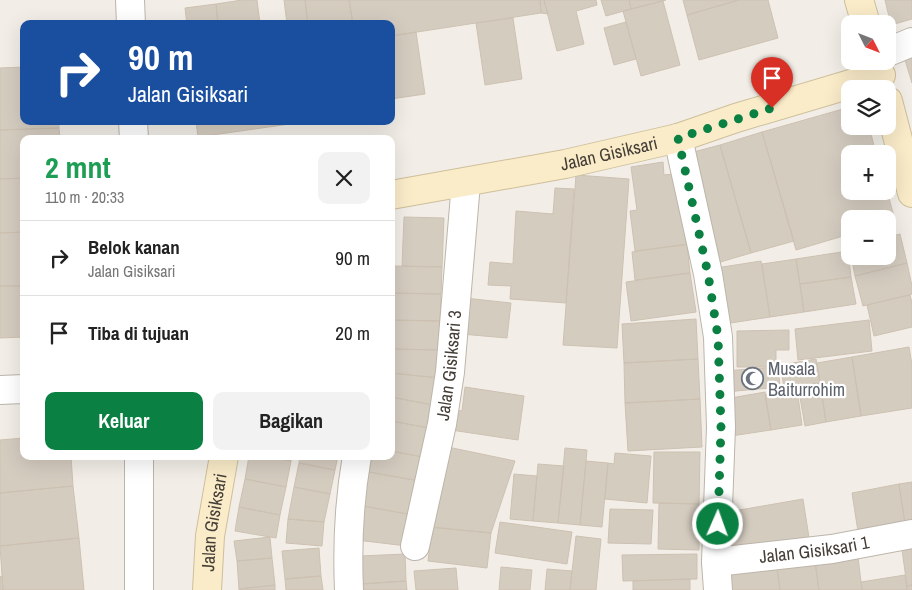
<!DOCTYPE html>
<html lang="id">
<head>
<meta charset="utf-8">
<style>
	:root { --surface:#fff; --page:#f2f2f2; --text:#222; --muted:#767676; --line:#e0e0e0; --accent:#0b8043 }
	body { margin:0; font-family:"Archivo Narrow",sans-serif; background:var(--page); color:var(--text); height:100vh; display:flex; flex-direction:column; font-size:19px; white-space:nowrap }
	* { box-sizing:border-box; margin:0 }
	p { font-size:16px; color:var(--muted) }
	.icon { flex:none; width:28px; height:28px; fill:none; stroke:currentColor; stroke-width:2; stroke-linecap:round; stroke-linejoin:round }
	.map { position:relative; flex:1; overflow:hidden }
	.panel { position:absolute; left:20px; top:135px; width:375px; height:325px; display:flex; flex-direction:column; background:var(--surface); border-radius:10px; box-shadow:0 5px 20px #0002 }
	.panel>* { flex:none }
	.guide { position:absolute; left:20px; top:20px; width:375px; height:105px; border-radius:10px; box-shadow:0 5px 20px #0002; background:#1a4fa0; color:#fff; overflow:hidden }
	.needle { width:32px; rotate:132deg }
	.controls { position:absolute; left:841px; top:15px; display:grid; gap:10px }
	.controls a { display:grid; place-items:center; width:55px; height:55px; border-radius:10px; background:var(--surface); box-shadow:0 5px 20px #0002; font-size:25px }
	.pin { position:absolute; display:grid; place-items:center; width:42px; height:42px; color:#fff; margin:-51px -21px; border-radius:50% 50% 50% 0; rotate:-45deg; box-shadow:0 0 5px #0007 }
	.pin .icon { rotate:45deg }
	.me { position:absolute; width:55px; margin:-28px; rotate:2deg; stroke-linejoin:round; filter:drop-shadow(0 0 4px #0008) }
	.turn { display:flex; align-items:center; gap:18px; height:105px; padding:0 25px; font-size:22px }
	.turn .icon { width:65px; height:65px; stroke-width:2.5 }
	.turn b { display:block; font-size:35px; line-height:42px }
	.round { display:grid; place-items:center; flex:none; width:52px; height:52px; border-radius:10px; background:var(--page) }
	.head { display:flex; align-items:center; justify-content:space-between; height:85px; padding:0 25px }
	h1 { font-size:30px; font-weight:700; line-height:38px; color:#1e9e55 }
	.primary-button { display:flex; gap:10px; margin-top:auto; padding:10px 25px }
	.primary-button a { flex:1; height:58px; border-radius:10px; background:var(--accent); color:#fff; font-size:20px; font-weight:700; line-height:58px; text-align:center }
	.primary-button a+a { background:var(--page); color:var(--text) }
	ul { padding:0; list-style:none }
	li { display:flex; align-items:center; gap:15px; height:75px; padding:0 25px; border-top:1px solid var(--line) }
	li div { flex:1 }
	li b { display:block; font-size:19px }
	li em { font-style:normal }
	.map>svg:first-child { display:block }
	.building { fill:#d5ccc0; stroke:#cdc1b1 }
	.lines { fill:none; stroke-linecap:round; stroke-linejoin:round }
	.street-casing { stroke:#bcb5aa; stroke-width:30 }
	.secondary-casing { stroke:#cebf9a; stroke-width:30 }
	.street { stroke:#fff; stroke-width:28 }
	.secondary { stroke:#faecc9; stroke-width:28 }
	.route { stroke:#0b8043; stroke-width:9; stroke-dasharray:0 16.2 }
	.labels { text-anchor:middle; stroke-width:4.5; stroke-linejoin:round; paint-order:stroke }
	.street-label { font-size:18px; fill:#443e36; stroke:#fff }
	.worship-label { font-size:18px; fill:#5b616d; stroke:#fff; text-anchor:start }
</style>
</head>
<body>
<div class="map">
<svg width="912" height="590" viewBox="0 0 912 590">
	<rect width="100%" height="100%" fill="#f2eee7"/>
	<path class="building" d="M242,0H257L260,24H218L216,4Z
		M284,0H305L308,24H287Z
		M305,0H349L353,24H308Z
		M349,0H540L541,13L391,36V24H353Z
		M540,0H544L548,14L541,13Z
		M544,0H596L597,5L576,11L584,44L557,51Z
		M601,0H629L631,9L606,16Z
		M629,0H666L631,9Z
		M683,0H739L687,15Z
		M739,0H768L778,38L699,60L687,15Z
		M885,0H912V19L891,25Z
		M663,1L680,65L641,76L623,11Z
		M216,4L218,24H187L185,8Z
		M513,18L522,79L485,85L476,23Z
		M626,22L636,59L614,65L604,28Z
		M416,32L425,94L391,99V36Z
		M912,47V83L902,50Z
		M24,67V121H59V128L0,130V68Z
		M850,107V126H869L876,154H850V191H887L895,220L888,223V219H850V234L796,250L762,132Z
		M196,121H311L198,137Z
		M59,128L60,139H24V178L0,179V130Z
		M762,132L794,241L751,253L720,145Z
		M720,145L751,253L717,263L686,154Z
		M663,162L664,175L682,173L692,244L635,251L630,211L637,210L631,167Z
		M576,175L629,179L617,348L563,345Z
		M24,178V232L0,233V179Z
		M555,188L574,189L566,303L510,299L511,286L488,285L490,262L513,264L516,211L553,214Z
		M404,217L444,218L442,267L402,266Z
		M24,232V286H0V233Z
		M900,234L907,263L855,276L851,256H888V237Z
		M687,244L690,273L635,280L632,252Z
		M848,251L851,277L800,284L796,259Z
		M796,259L804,312L770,317L762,264Z
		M761,261L770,317L724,324L716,268Z
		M907,263L912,286V294L863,306L855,276Z
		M392,266L442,267L441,294L391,293Z
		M690,273L696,312L631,321L626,282Z
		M851,277L856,304L804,312L800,284Z
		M0,286H24V337L0,338Z
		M391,293L441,294L440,321L391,320Z
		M910,295L912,303V327L874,336L867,305Z
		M465,298L511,303L507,338L461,334Z
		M696,319L698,359L624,363L622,324Z
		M391,320L440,321L439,350L391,349Z
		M869,320L872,351L798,360L795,329Z
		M789,330V350H776V367H737V331Z
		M909,347L912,365V408L861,416L852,357Z
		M391,349L439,350V378L391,373Z
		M852,357L861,416L826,422L817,363Z
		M698,359L700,399L625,403L624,363Z
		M816,359L820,383L784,389L781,365Z
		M778,367L780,387L725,392L724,371Z
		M391,373L439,378L433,405L391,397Z
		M820,383L826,422L805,426L798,386Z
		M465,387L524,396L518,440L451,430L455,410L462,411Z
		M797,389L802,425L771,430L765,395Z
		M765,392L771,430L731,436L725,399Z
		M391,397L433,405L429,428L391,421Z
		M700,399L702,447L628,451L625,403Z
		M391,421L429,428L423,457L391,451Z
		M24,438V456H71L73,486L0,493V440Z
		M443,446L515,461L491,533L427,527Z
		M565,448L587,450L580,525L558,523Z
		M391,451L423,457L419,481L369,472L372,456H391Z
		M654,452H700L699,504L653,503Z
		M615,453L651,456L647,503L605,499L608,463L614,464Z
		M249,456H262L291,461L286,487L245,479Z
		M262,456H292L291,461Z
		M300,456H338L335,470L299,463Z
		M586,461L608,463L602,527L580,525Z
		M299,463L335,470L330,494L294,487Z
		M538,464L564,466L558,523L533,521Z
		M369,472L419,481L413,515L363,506Z
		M514,474L537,476L533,521L510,519Z
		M245,479L286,487L280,515L239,507Z
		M912,482V529L906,530L899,484Z
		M899,484L906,530L859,538L852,493Z
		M73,486L79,538L0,546V493Z
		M294,487L330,494L324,522L288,519Z
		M803,499L810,544L735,557L728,512Z
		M659,503L699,504V550L658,549Z
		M363,506L413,515L407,546L356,540Z
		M239,507L280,515L276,538L235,531Z
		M610,509L653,510L651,544L608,543Z
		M288,519L324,522L322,546L286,543Z
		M500,522L572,532L567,564L495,553Z
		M432,527L491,533L487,568L428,561Z
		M576,536L601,539L596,590H570Z
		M270,537L272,558L237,561L234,541Z
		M79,538L84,590H3L0,546Z
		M912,541V585L907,586L901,542Z
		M319,548L321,576L285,579L282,551Z
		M857,549L862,590H819L814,555Z
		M405,554L406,581L361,584L360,556Z
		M697,554V579L623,581L622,555Z
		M814,555L819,590H780L776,561Z
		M272,558L275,585L239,589L237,561Z
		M776,561L780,590H728L725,569Z
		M501,567L532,570L530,590H499Z
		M456,568L458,590H416L414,571Z
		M547,569L572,571L570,590H545Z
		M905,575L907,590H862L861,582Z
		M2,576L3,590H0V577Z
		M321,576L323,590H286L285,579Z
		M690,579V590H633V581Z
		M406,581L407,590H361V584Z
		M275,585V590H239V589Z
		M912,585V590H907V586Z"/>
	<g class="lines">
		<defs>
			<g id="street">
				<path d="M130,0L131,24"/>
				<path d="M888,52L912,42"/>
				<path d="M133,121L134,139"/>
				<path d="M678,138L708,274L718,337L721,427L716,562L718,590"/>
				<path d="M0,390L24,389"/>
				<path id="s1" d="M415,546L442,424L450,372L466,183"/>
				<path id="s2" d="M716,562L832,549L912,534"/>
				<path d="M139,590V456"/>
				<path d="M349,590C347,545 349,501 357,456"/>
			</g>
			<g id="secondary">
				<path d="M859,0L866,24"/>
				<path d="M888,101L912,193"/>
				<path id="s3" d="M391,195L565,164L678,138L736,118L881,75"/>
				<path id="s4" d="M207,590L210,536L224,456"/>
			</g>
		</defs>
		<use href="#street" class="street-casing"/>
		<use href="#secondary" class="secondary-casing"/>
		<use href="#street" class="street"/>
		<use href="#secondary" class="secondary"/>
	</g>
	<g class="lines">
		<path class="route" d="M718,524L721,427L718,337L708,274L678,138L772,108"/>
	</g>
	<defs>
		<symbol id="mosque-ring" viewBox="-11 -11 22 22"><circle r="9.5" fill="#fff" stroke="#6b7280" stroke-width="1.5"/><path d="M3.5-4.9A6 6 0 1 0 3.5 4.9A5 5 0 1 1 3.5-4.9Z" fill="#6b7280"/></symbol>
	</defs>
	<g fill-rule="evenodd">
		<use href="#mosque-ring" x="740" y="366" width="25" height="25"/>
	</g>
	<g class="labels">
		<g class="street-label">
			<text dy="6" stroke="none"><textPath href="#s3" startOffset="222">Jalan Gisiksari</textPath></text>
			<text dy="6" stroke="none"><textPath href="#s1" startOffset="184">Jalan Gisiksari 3</textPath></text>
			<text dy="6" stroke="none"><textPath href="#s4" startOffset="68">Jalan Gisiksari</textPath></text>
			<text dy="6" stroke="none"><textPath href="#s2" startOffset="99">Jalan Gisiksari 1</textPath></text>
		</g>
		<g class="worship-label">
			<text x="768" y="375">Musala<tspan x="768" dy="21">Baiturrohim</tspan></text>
		</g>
	</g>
</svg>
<div class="controls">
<a><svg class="needle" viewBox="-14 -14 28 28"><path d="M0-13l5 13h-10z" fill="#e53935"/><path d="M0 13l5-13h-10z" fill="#767676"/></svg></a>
<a><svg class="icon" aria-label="layers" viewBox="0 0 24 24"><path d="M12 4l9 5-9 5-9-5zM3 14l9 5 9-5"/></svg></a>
<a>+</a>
<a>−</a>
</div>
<div class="pin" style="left:772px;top:108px;background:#d93025"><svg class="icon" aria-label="arrive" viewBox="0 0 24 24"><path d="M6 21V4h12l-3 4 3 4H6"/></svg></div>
<svg class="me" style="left:718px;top:524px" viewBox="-20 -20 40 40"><circle r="17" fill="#0b8043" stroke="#fff" stroke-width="3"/><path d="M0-11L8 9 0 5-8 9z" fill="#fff"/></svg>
<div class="guide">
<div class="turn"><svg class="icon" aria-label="right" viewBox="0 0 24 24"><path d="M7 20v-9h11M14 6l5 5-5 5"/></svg><div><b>90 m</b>Jalan Gisiksari</div></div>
</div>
<section class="panel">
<div class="head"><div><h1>2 mnt</h1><p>110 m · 20:33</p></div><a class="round"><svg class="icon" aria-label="close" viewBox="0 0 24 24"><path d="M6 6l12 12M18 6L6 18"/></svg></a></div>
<ul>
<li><svg class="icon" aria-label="right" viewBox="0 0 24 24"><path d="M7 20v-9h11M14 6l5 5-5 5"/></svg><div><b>Belok kanan</b><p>Jalan Gisiksari</p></div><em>90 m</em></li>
<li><svg class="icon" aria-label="arrive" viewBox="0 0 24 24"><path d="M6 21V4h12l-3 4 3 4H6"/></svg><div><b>Tiba di tujuan</b></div><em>20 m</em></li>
</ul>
<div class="primary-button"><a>Keluar</a><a>Bagikan</a></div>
</section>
</div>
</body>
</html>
